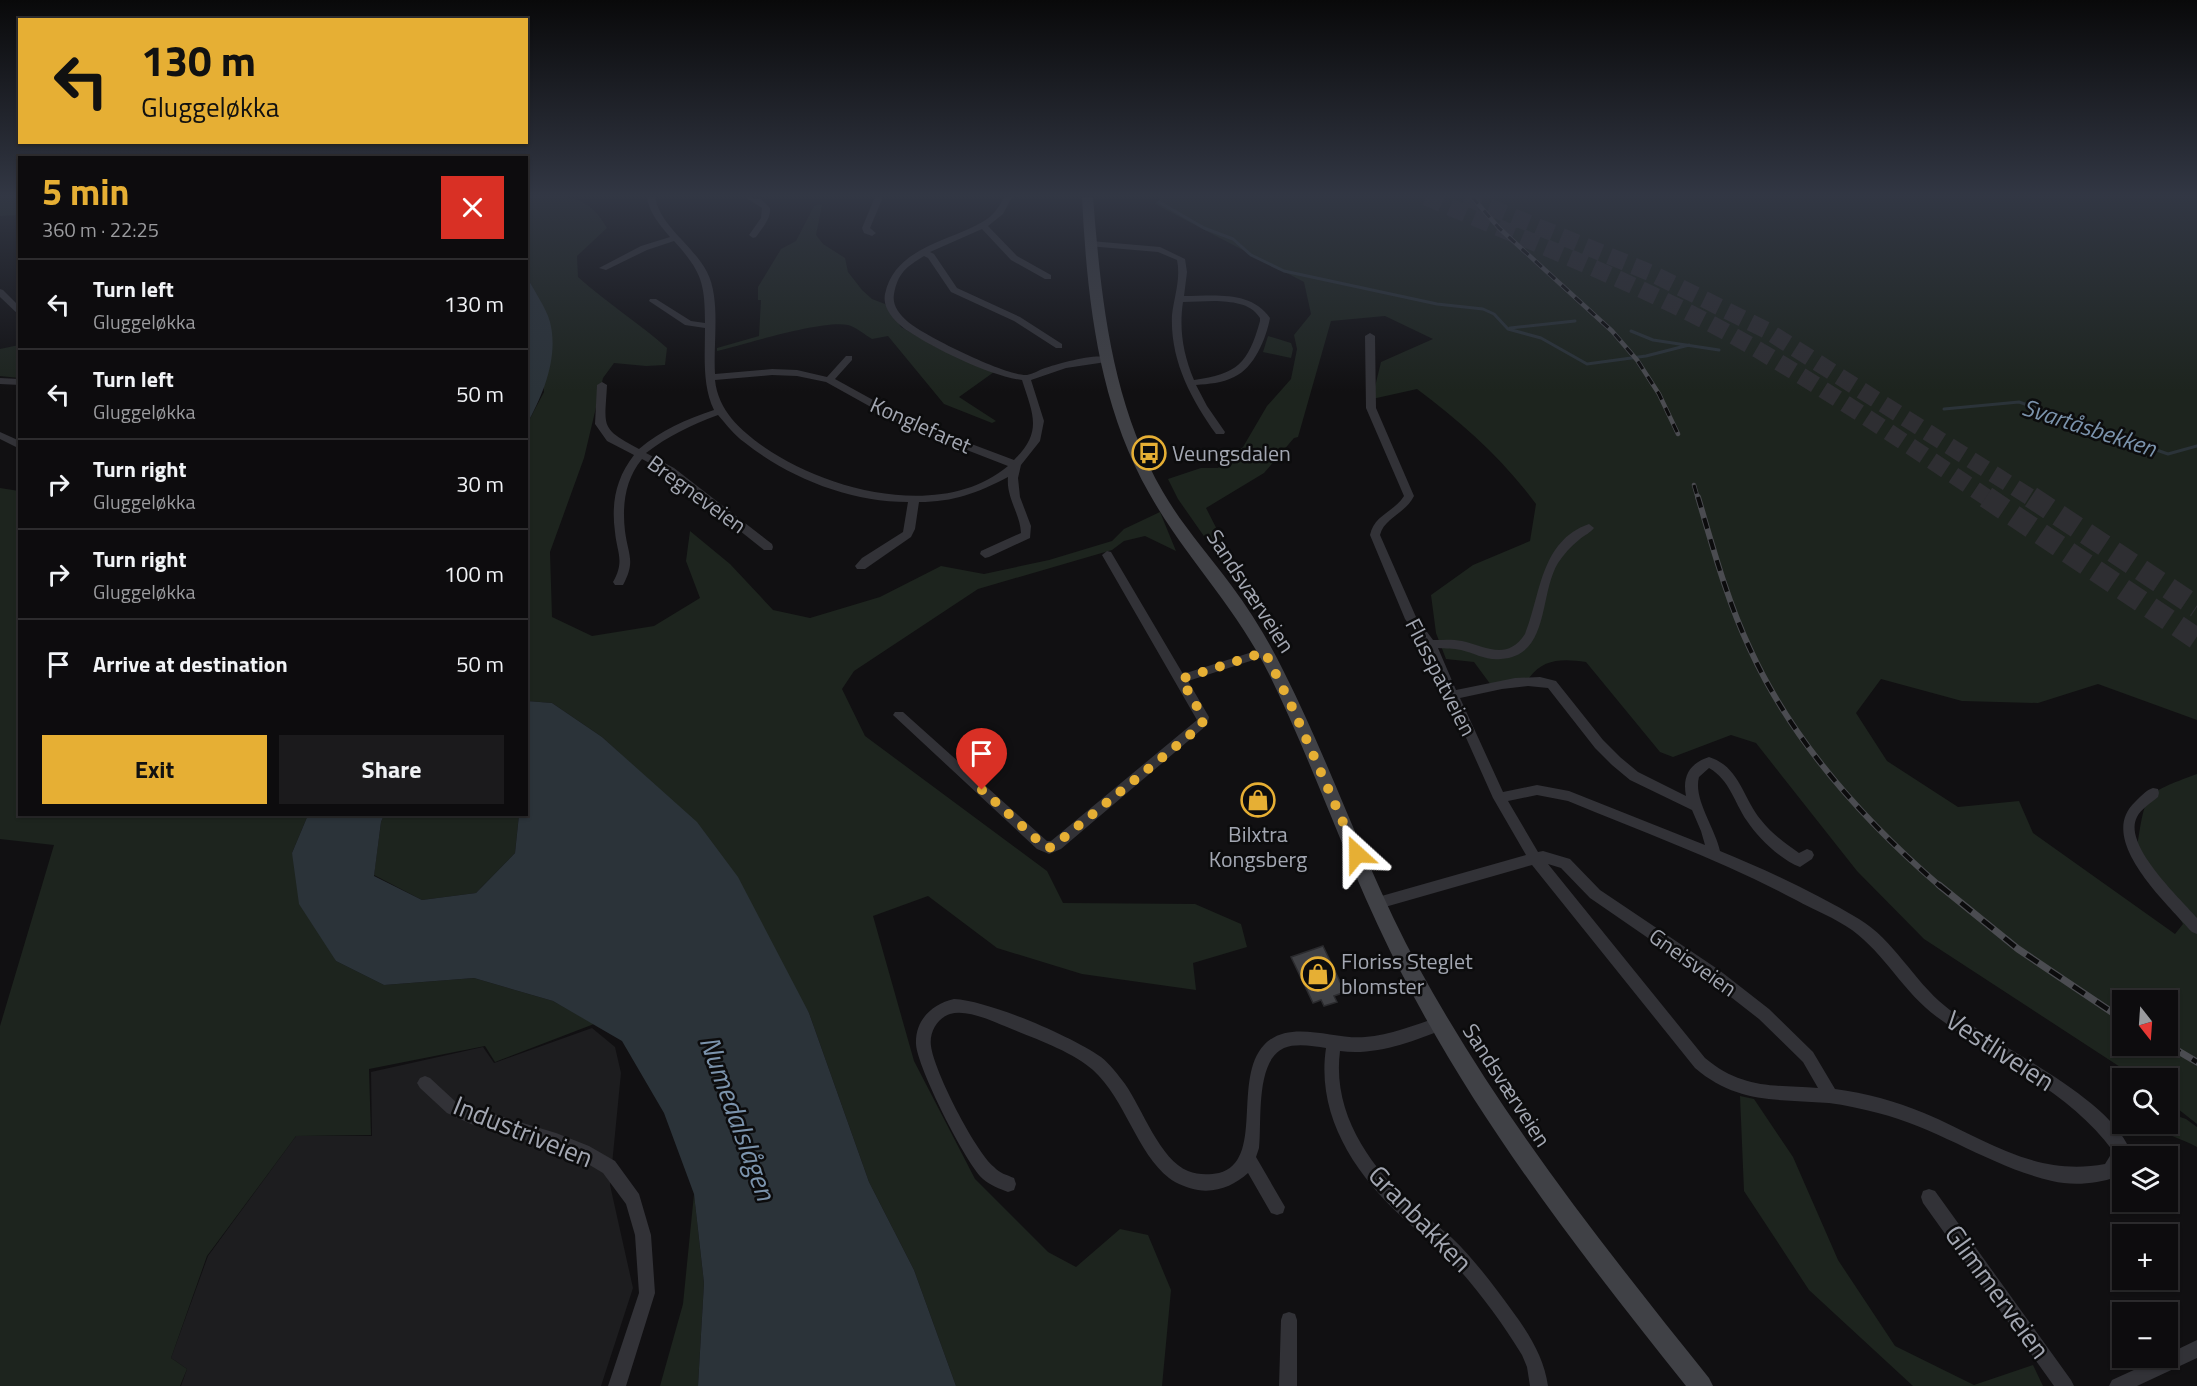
<!DOCTYPE html>
<html lang="en">
<head>
<meta charset="utf-8">
<style>
	:root { --surface:#0d0c0e; --page:#1b1a1c; --text:#f1f3f6; --muted:#9a9b9e; --line:#2d2c2e; --accent:#e6af34 }
	body { margin:0; font-family:"Titillium Web",sans-serif; background:var(--page); color:var(--text); height:100vh; display:flex; flex-direction:column; font-size:22px; white-space:nowrap }
	* { box-sizing:border-box; margin:0 }
	p { font-size:20px; color:var(--muted) }
	.icon { flex:none; width:33px; height:33px; fill:none; stroke:currentColor; stroke-width:2; stroke-linecap:round; stroke-linejoin:round }
	.map { position:relative; flex:1; overflow:hidden }
	.panel { position:absolute; left:18px; top:156px; width:510px; height:660px; display:flex; flex-direction:column; background:var(--surface); border-radius:0px; box-shadow:0 2px 4px #0004,0 0 0 2px var(--line) }
	.panel>* { flex:none }
	.top-card { position:absolute; left:18px; top:18px; width:510px; height:126px; border-radius:0px; box-shadow:0 2px 4px #0004,0 0 0 2px var(--line); background:#e6af34; color:#111; overflow:hidden }
	.needle { width:39px; rotate:163deg }
	.fabs { position:absolute; left:2112px; top:990px; display:grid; gap:12px }
	.fabs a { display:grid; place-items:center; width:66px; height:66px; border-radius:0px; background:var(--surface); box-shadow:0 2px 4px #0004,0 0 0 2px var(--line); font-size:30px }
	.pin { position:absolute; display:grid; place-items:center; width:51px; height:51px; color:#fff; margin:-62px -26px; border-radius:50% 50% 50% 0; rotate:-45deg; box-shadow:0 0 6px #0007 }
	.pin .icon { rotate:45deg }
	.me { position:absolute; width:66px; margin:-33px; rotate:336deg; stroke-linejoin:round; filter:drop-shadow(0 0 4px #0008) }
	.turn { display:flex; align-items:center; gap:21px; height:126px; padding:0 24px; font-size:27px }
	.turn .icon { width:78px; height:78px; stroke-width:2.5 }
	.turn b { display:block; font-size:42px; line-height:51px }
	.round { display:grid; place-items:center; flex:none; width:63px; height:63px; border-radius:0px; background:var(--page) }
	.summary { display:flex; align-items:center; justify-content:space-between; height:102px; padding:0 24px }
	h1 { font-size:36px; font-weight:700; line-height:45px; color:var(--accent) }
	.primary-button { display:flex; gap:12px; margin-top:auto; padding:12px 24px }
	.primary-button a { flex:1; height:69px; border-radius:0px; background:var(--accent); color:#111; font-size:24px; font-weight:700; line-height:69px; text-align:center }
	.primary-button a+a { background:var(--page); color:var(--text) }
	ul { padding:0; list-style:none }
	li { display:flex; align-items:center; gap:18px; height:90px; padding:0 24px; border-top:2px solid var(--line) }
	li div { flex:1 }
	li b { display:block; font-size:22px }
	li em { font-style:normal }
	.map>svg:first-child { display:block }
	.built { fill:#1d1d1f }
	.green { fill:#1d241e; fill-rule:evenodd }
	.water { fill:#2b3339 }
	.lines { fill:none; stroke-linecap:round; stroke-linejoin:round }
	.stream { stroke:#2b3339; stroke-width:3 }
	.building { fill:#404145; stroke:#2b2b2e; stroke-width:1.5 }
	.highway-tunnel-far1 { stroke:#2e2e32; stroke-width:17; stroke-dasharray:17 9; stroke-linecap:butt }
	.highway-tunnel { stroke:#2e2e32; stroke-width:22; stroke-dasharray:22 11; stroke-linecap:butt }
	.street { fill:#323237; fill-rule:evenodd }
	.secondary { fill:#404146; fill-rule:evenodd }
	.rail-far2-casing { stroke:#4b4c51; stroke-width:4.5 }
	.rail-far1-casing { stroke:#4b4c51; stroke-width:6 }
	.rail-casing { stroke:#4b4c51; stroke-width:7 }
	.rail-far2 { stroke:#0c0c0d; stroke-width:3; stroke-dasharray:9; stroke-linecap:butt }
	.rail-far1 { stroke:#0c0c0d; stroke-width:4; stroke-dasharray:11; stroke-linecap:butt }
	.rail { stroke:#0c0c0d; stroke-width:4.5; stroke-dasharray:14; stroke-linecap:butt }
	.route { stroke:#e6af34; stroke-width:10; stroke-dasharray:0 18 }
	.labels { text-anchor:middle; stroke-width:5; stroke-linejoin:round; paint-order:stroke }
	.street-label { font-size:22px; fill:#a3a7b2; stroke:#0c0c0d }
	.poi-label { font-size:22px; fill:#a3a7b2; stroke:#0c0c0d; text-anchor:start }
	.water-label { font-size:24px; font-style:italic; fill:#7b93ac; stroke:#0c0c0d }
	.near-street-label { font-size:27px; fill:#a3a7b2; stroke:#0c0c0d }
	.near-water-label { font-size:28px; font-style:italic; fill:#7b93ac; stroke:#0c0c0d }
</style>
</head>
<body>
<div class="map">
<svg width="2197" height="1386" viewBox="0 0 2197 1386">
	<rect width="100%" height="100%" fill="#111012"/>
	<path class="built" d="M592,1028L615,1047L621,1073L610,1185L633,1288L601,1386H181L187,1369L171,1358L208,1256L296,1136H372L371,1072L483,1047L494,1063Z"/>
	<path class="green" d="M0,197H19V215L0,216Z
		M527,197C565,197 586,191 607,228L577,256L578,277C607,303 639,323 667,348L665,365L646,366L614,363L603,378L584,458L550,552L552,617L592,636L654,626L700,598L686,561L690,531L730,564L773,610L810,618L880,597L941,566L984,574L1049,560L1112,541L1124,529L1160,512L1176,551L1145,536L1124,541L1112,550L978,589L854,671L842,689L865,736L1047,871L1063,903L1195,904L1241,924L1247,947L1193,963L1196,990L1082,974L997,948L928,896L873,916L914,1061L975,1179L1048,1252L1076,1267L1120,1229L1148,1235L1171,1290L1162,1386H956L914,1270L869,1182L809,1013L648,779L602,737L552,703L527,701V424L544,392L535,293L527,276L530,210L527,207Z
		M1161,197H2197V720L2098,684L2038,703L1962,701L1881,679L1856,713L1887,761L1958,807L2019,801L2033,833L2175,934L2183,924L2137,848C2146,792 2143,794 2197,774V1124L2168,1101V1078H2137L1924,939L1857,871L1756,743L1731,735L1673,757L1660,752L1586,662C1563,659 1544,658 1529,678L1491,685L1474,662L1446,659L1436,633L1431,595L1473,565L1530,541L1536,504C1502,458 1462,423 1417,389L1372,399L1381,362L1433,339L1385,316L1331,321L1298,437L1294,438L1264,473L1206,508L1229,553L1222,562L1178,499L1168,479L1201,468H1218L1243,447L1267,406L1291,379L1297,349L1294,335L1311,314L1304,282L1155,204ZM2122,1000H2168V1046H2122Z
		M819,204L822,205L816,235L823,244L845,258L848,272L862,290L872,299L885,304L901,327L938,348L994,372L959,397L996,421L992,423L944,404L888,336L872,339C865,335 856,327 848,325C822,320 746,344 717,351V348L759,336L761,300H758V287L781,249L796,241L814,206Z
		M1268,336L1291,343L1293,349L1291,358L1263,352Z
		M19,345V378L0,376V349Z
		M0,488L19,491L20,814L308,815L292,853L336,961L384,985L474,978L553,1001L594,1024L495,1062L485,1046L369,1069L371,1135L296,1136L207,1256L171,1358L187,1369L180,1386H0V1026L54,845L0,839Z
		M384,815H519L515,853L476,893L422,900L374,875L381,822Z
		M1740,1096L1754,1099L1793,1157L1838,1260L1895,1346L1974,1385L2033,1365L2043,1386H1913L1809,1290L1744,1191Z
		M2168,1113L2186,1119L2197,1127V1147C2180,1138 2164,1134 2148,1124H2168Z
		M694,1194L704,1283L698,1386H660L683,1304Z"/>
	<path class="water" d="M527,276C533,290 546,307 550,322C559,357 543,395 527,424Z
		M527,701L552,703L602,737L697,822L738,877L809,1013L869,1182L914,1270L956,1386H698L704,1283L694,1194L664,1113L622,1041L553,1001L474,978L384,985L336,961L299,904L292,853L308,815H384L381,822L374,876L422,900L476,893L515,853L519,815L526,814Z"/>
	<g class="lines">
		<path class="stream" d="M1159,202L1204,228L1233,239L1251,255L1284,271L1437,304L1483,309L1494,314L1508,329L1541,338L1587,364L1646,356L1689,345
			M1510,328L1575,321
			M1631,331L1653,340L1719,350
			M1944,409L2019,402L2168,454L2197,446"/>
	</g>
	<path class="building" d="M1323,946L1345,992L1334,996L1337,1002L1324,1006L1321,1000L1313,1003L1291,957Z"/>
	<g class="lines">
		<path class="highway-tunnel-far1" d="M1426,197C1538,245 1654,289 1760,351C1838,397 1913,448 1989,499
			M1465,197L1651,273L1766,330L2033,499"/>
		<path class="highway-tunnel" d="M1986,497L2197,639
			M2031,497L2197,607"/>
		<path class="street" d="M647,197H655C660,226 693,245 707,272C721,299 713,343 715,374L772,369L797,370L827,377L846,356H852V360L835,379L913,422L1014,460C1043,431 1033,415 1022,380C990,376 935,349 908,331C896,323 882,309 885,294C895,247 949,242 984,221C994,215 999,207 1004,197H1012L1003,214L988,226L1017,256L1051,275V279H1045L1011,260L982,229L930,252L934,254L957,288L1020,317L1062,344V348H1056L1014,321L951,292L928,258L924,256C906,267 898,273 894,294C892,305 899,314 907,321C922,335 1008,377 1027,375C1033,374 1039,370 1045,368C1057,364 1101,351 1111,359L1106,362L1066,368L1031,380L1044,421L1040,441L1021,465L1018,478L1020,497L1031,526L1030,538L989,557L985,558L980,554L981,551L1021,533C1020,513 1006,498 1008,477C977,493 954,502 919,502L915,529L911,537L865,569H857L855,566L862,558L903,532L908,502C850,502 789,478 744,442C734,435 726,424 718,415C691,425 668,436 646,453L674,468L772,544L773,547L772,550H764L666,472L642,459C625,480 622,505 625,531C628,555 636,561 623,585H615L613,582C625,561 617,553 615,532C611,503 616,478 634,455L607,441L595,424L597,385L602,382L607,385C605,427 599,428 639,449C661,430 687,419 714,410C702,385 705,355 705,328L685,325L649,301L650,299H656L691,321L705,323C705,282 701,271 674,241L647,250L606,270L599,268L641,246L670,237C660,225 649,213 647,197ZM772,375L797,376L826,382L905,426L1008,466C943,521 827,491 764,447C740,430 718,410 715,380Z
			M745,197L761,199L770,208C771,219 762,228 756,237L753,238L749,235L761,218L762,208Z
			M875,197H883L870,228L876,233L872,236L864,233L862,228Z
			M1091,241L1160,247L1185,259L1187,272L1184,296C1214,296 1251,290 1270,318C1266,339 1254,368 1234,377C1222,383 1209,384 1196,385L1207,406L1225,432L1224,434H1216C1191,399 1170,360 1172,315C1174,297 1181,279 1177,260L1158,252L1088,246L1087,244ZM1214,301C1231,302 1250,302 1260,318V321C1248,364 1237,374 1194,380C1183,354 1179,329 1183,302Z
			M0,289L3,290L20,307V316L0,297Z
			M1370,333L1375,336L1376,408L1414,496C1406,513 1384,518 1380,535L1416,617L1433,640C1443,640 1452,639 1462,641C1487,647 1507,661 1525,634C1541,595 1540,541 1589,524L1594,528C1590,533 1585,535 1580,539C1571,546 1564,554 1558,563C1539,594 1550,656 1501,659C1487,661 1474,653 1461,650C1453,648 1446,649 1438,648L1456,690L1515,678L1540,677L1556,681L1603,740L1620,757L1638,772L1686,796C1682,776 1690,763 1709,757C1740,767 1742,797 1761,820C1771,833 1786,844 1799,853L1807,849L1812,851L1814,855L1812,859L1800,867C1781,860 1758,838 1747,821C1734,802 1730,780 1709,768L1699,777C1693,799 1715,828 1720,851C1767,870 1815,893 1859,919C1894,940 1913,980 1945,1006C1993,1046 2106,1093 2130,1150L2127,1156H2122V1164L2116,1177C2097,1184 2072,1186 2052,1181C1991,1167 1939,1128 1878,1113C1862,1109 1845,1105 1829,1103C1777,1099 1737,1104 1695,1068L1532,865L1378,909L1373,907L1371,903L1373,899L1378,897L1526,855L1493,798L1425,646L1405,619L1370,535C1374,515 1394,512 1404,496L1366,408L1365,336ZM1528,686L1548,688L1595,748L1612,765L1630,780L1692,810L1701,831L1705,845L1569,791L1537,785L1503,792L1460,698L1502,689ZM1537,795L1568,801C1645,833 1723,861 1796,900C1814,910 1835,918 1852,930C1885,954 1904,993 1937,1017C1996,1060 2069,1091 2113,1151L2105,1164C2034,1177 1986,1139 1924,1113C1895,1101 1866,1093 1835,1089L1813,1052L1769,1009L1719,970L1600,890L1570,859L1543,851L1538,852L1508,801ZM1548,864L1561,868L1590,898L1709,980L1759,1019L1803,1062L1818,1088C1773,1085 1742,1089 1705,1058Z
			M0,378L20,379V385L0,384Z
			M0,432L20,441V449L0,439Z
			M1107,551L1111,552L1183,674L1265,648L1271,652L1269,655L1188,681L1209,717L1207,725L1061,849L1049,854L1037,849L893,715L895,712H903L1047,841H1051L1197,720L1102,555Z
			M2153,788L2158,789L2159,793L2158,797C2151,803 2141,809 2137,817C2122,845 2180,898 2197,918V934L2192,932C2168,904 2095,839 2135,802C2140,797 2146,790 2153,788Z
			M954,999C990,1001 1071,1036 1101,1057C1110,1064 1118,1075 1125,1084C1142,1108 1160,1160 1188,1171C1198,1175 1208,1175 1219,1173C1265,1161 1232,1079 1264,1045C1289,1018 1334,1040 1365,1037C1390,1035 1415,1025 1439,1017L1444,1019L1446,1024L1444,1029C1412,1042 1375,1056 1340,1051C1332,1113 1369,1165 1413,1206C1426,1217 1440,1227 1452,1238C1475,1260 1494,1286 1513,1312C1530,1335 1544,1358 1548,1386H1530L1527,1367L1522,1355C1500,1319 1473,1283 1444,1253C1431,1240 1415,1230 1402,1217C1354,1173 1316,1115 1326,1048C1313,1046 1296,1043 1284,1048C1255,1061 1262,1122 1259,1148L1256,1157L1285,1207L1283,1213L1277,1215L1271,1213L1248,1173C1235,1185 1217,1193 1198,1190C1188,1188 1177,1184 1169,1178C1137,1153 1125,1099 1093,1070C1072,1051 1033,1038 1007,1027C992,1021 967,1009 950,1014C937,1018 929,1033 931,1046C934,1071 975,1151 994,1167C999,1173 1007,1175 1014,1178L1016,1184L1014,1190L1008,1192C1000,1189 990,1185 983,1179C966,1164 917,1067 916,1044C915,1020 932,1004 954,999Z
			M425,1076L430,1078L457,1103L556,1133L589,1146L615,1161L639,1194L651,1235L655,1293L626,1386H608L639,1293L635,1235L626,1204L603,1173L578,1158L556,1149L471,1124L447,1113L420,1088L417,1083L420,1078Z
			M1929,1189L1935,1191L2071,1380L2074,1386H2054L1923,1203L1921,1197L1923,1191Z
			M1289,1312L1295,1314L1297,1320V1386H1279L1281,1320L1283,1314Z
			M2197,1340V1358L2137,1386H2109L2112,1380L2160,1358H2168V1354Z"/>
		<path class="secondary" d="M1082,197H1093C1101,298 1111,402 1163,492C1182,525 1208,554 1231,585C1251,612 1269,641 1284,672C1333,769 1367,873 1419,968C1500,1116 1604,1247 1709,1378L1713,1386H1686C1583,1257 1480,1125 1404,978C1352,880 1318,774 1269,674C1236,607 1184,556 1149,493C1098,403 1087,298 1082,197Z"/>
		<defs>
			<path id="rail-far2" d="M1472,197L1499,228L1612,331L1637,360L1659,394L1678,434
				M1694,485L1698,499"/>
			<path id="rail-far1" d="M1698,497C1713,548 1727,600 1750,649C1792,741 1864,821 1941,887"/>
			<path id="rail" d="M1939,885L2018,949L2122,1019
				M2168,1045L2197,1062"/>
		</defs>
		<use href="#rail-far2" class="rail-far2-casing"/>
		<use href="#rail-far1" class="rail-far1-casing"/>
		<use href="#rail" class="rail-casing"/>
		<use href="#rail-far2" class="rail-far2"/>
		<use href="#rail-far1" class="rail-far1"/>
		<use href="#rail" class="rail"/>
	</g>
	<linearGradient id="sky" x2="0" y2="1"><stop stop-color="#09090a"/><stop offset="0.5" stop-color="#323744"/><stop offset="1" stop-color="#323744" stop-opacity="0"/></linearGradient>
	<rect width="2197" height="391" fill="url(#sky)"/>
	<g class="lines">
		<path class="route" d="M982,790L1042,844L1049,848L1056,844L1202,725L1203,717L1181,679L1265,652L1293,709L1357,854"/>
	</g>
	<defs>
		<symbol id="bus-ring" viewBox="-11 -11 22 22"><circle r="9.5" fill="#0c0c0d" stroke="#e6af34" stroke-width="1.5"/><path d="M-5-6H5V4H4V6H2V4H-2V6H-4V4H-5ZM-3.5-4V0h7V-4ZM-3.5 1.2v1.5H-2V1.2ZM2 1.2v1.5H3.5V1.2Z" fill="#e6af34"/></symbol>
		<symbol id="shop-ring" viewBox="-11 -11 22 22"><circle r="9.5" fill="#0c0c0d" stroke="#e6af34" stroke-width="1.5"/><path d="M-5-2.5h2.3a2.7 3.5 0 0 1 5.4 0H5L5.5 6h-11ZM-1.5-2.5h3a1.5 2.3 0 0 0-3 0Z" fill="#e6af34"/></symbol>
	</defs>
	<g fill-rule="evenodd">
		<use href="#bus-ring" x="1130" y="434" width="38" height="38"/>
		<use href="#shop-ring" x="1239" y="781" width="38" height="38"/>
		<use href="#shop-ring" x="1299" y="955" width="38" height="38"/>
	</g>
	<g class="labels">
		<g class="street-label">
			<text transform="translate(921 425) rotate(24)" y="8">Konglefaret</text>
			<text transform="translate(697 494) rotate(36)" y="8">Bregneveien</text>
			<text transform="translate(1251 591) rotate(57)" y="8">Sandsværveien</text>
			<text transform="translate(1441 677) rotate(63)" y="8">Flusspatveien</text>
			<text transform="translate(1693 962) rotate(35)" y="8">Gneisveien</text>
			<text transform="translate(1507 1085) rotate(57)" y="8">Sandsværveien</text>
		</g>
		<g class="poi-label">
			<text x="1172" y="461">Veungsdalen</text>
			<text x="1258" y="842" text-anchor="middle">Bilxtra<tspan x="1258" dy="25">Kongsberg</tspan></text>
			<text x="1341" y="969">Floriss Steglet<tspan x="1341" dy="25">blomster</tspan></text>
		</g>
		<g class="water-label">
			<text transform="translate(2089 428) rotate(18)" y="8">Svartåsbekken</text>
		</g>
		<g class="near-street-label">
			<text transform="translate(2000 1051) rotate(33)" y="9">Vestliveien</text>
			<text transform="translate(523 1132) rotate(22)" y="9">Industriveien</text>
			<text transform="translate(1420 1219) rotate(46)" y="9">Granbakken</text>
			<text transform="translate(1997 1292) rotate(54)" y="9">Glimmerveien</text>
		</g>
		<g class="near-water-label">
			<text transform="translate(738 1118) rotate(70)" y="10">Numedalslågen</text>
		</g>
	</g>
</svg>
<div class="fabs">
<a><svg class="needle" viewBox="-14 -14 28 28"><path d="M0-13l5 13h-10z" fill="#e53935"/><path d="M0 13l5-13h-10z" fill="#9a9b9e"/></svg></a>
<a><svg class="icon" aria-label="search" viewBox="0 0 24 24"><circle cx="10" cy="10" r="6"/><path d="M15 15l6 6"/></svg></a>
<a><svg class="icon" aria-label="layers" viewBox="0 0 24 24"><path d="M12 4l9 5-9 5-9-5zM3 14l9 5 9-5"/></svg></a>
<a>+</a>
<a>−</a>
</div>
<div class="pin" style="left:982px;top:790px;background:#d93025"><svg class="icon" aria-label="arrive" viewBox="0 0 24 24"><path d="M6 21V4h12l-3 4 3 4H6"/></svg></div>
<svg class="me" style="left:1357px;top:854px" viewBox="-20 -20 40 40"><path d="M0-17L14 15 0 8-14 15z" fill="#e6af34" stroke="#fff" stroke-width="4"/></svg>
<div class="top-card">
<div class="turn"><svg class="icon" aria-label="left" viewBox="0 0 24 24"><path d="M17 20v-9H6M10 6l-5 5 5 5"/></svg><div><b>130 m</b>Gluggeløkka</div></div>
</div>
<section class="panel">
<div class="summary"><div><h1>5 min</h1><p>360 m · 22:25</p></div><a class="round" style="background:#d93025;color:#fff"><svg class="icon" aria-label="close" viewBox="0 0 24 24"><path d="M6 6l12 12M18 6L6 18"/></svg></a></div>
<ul>
<li><svg class="icon" aria-label="left" viewBox="0 0 24 24"><path d="M17 20v-9H6M10 6l-5 5 5 5"/></svg><div><b>Turn left</b><p>Gluggeløkka</p></div><em>130 m</em></li>
<li><svg class="icon" aria-label="left" viewBox="0 0 24 24"><path d="M17 20v-9H6M10 6l-5 5 5 5"/></svg><div><b>Turn left</b><p>Gluggeløkka</p></div><em>50 m</em></li>
<li><svg class="icon" aria-label="right" viewBox="0 0 24 24"><path d="M7 20v-9h11M14 6l5 5-5 5"/></svg><div><b>Turn right</b><p>Gluggeløkka</p></div><em>30 m</em></li>
<li><svg class="icon" aria-label="right" viewBox="0 0 24 24"><path d="M7 20v-9h11M14 6l5 5-5 5"/></svg><div><b>Turn right</b><p>Gluggeløkka</p></div><em>100 m</em></li>
<li><svg class="icon" aria-label="arrive" viewBox="0 0 24 24"><path d="M6 21V4h12l-3 4 3 4H6"/></svg><div><b>Arrive at destination</b></div><em>50 m</em></li>
</ul>
<div class="primary-button"><a>Exit</a><a>Share</a></div>
</section>
</div>
</body>
</html>
